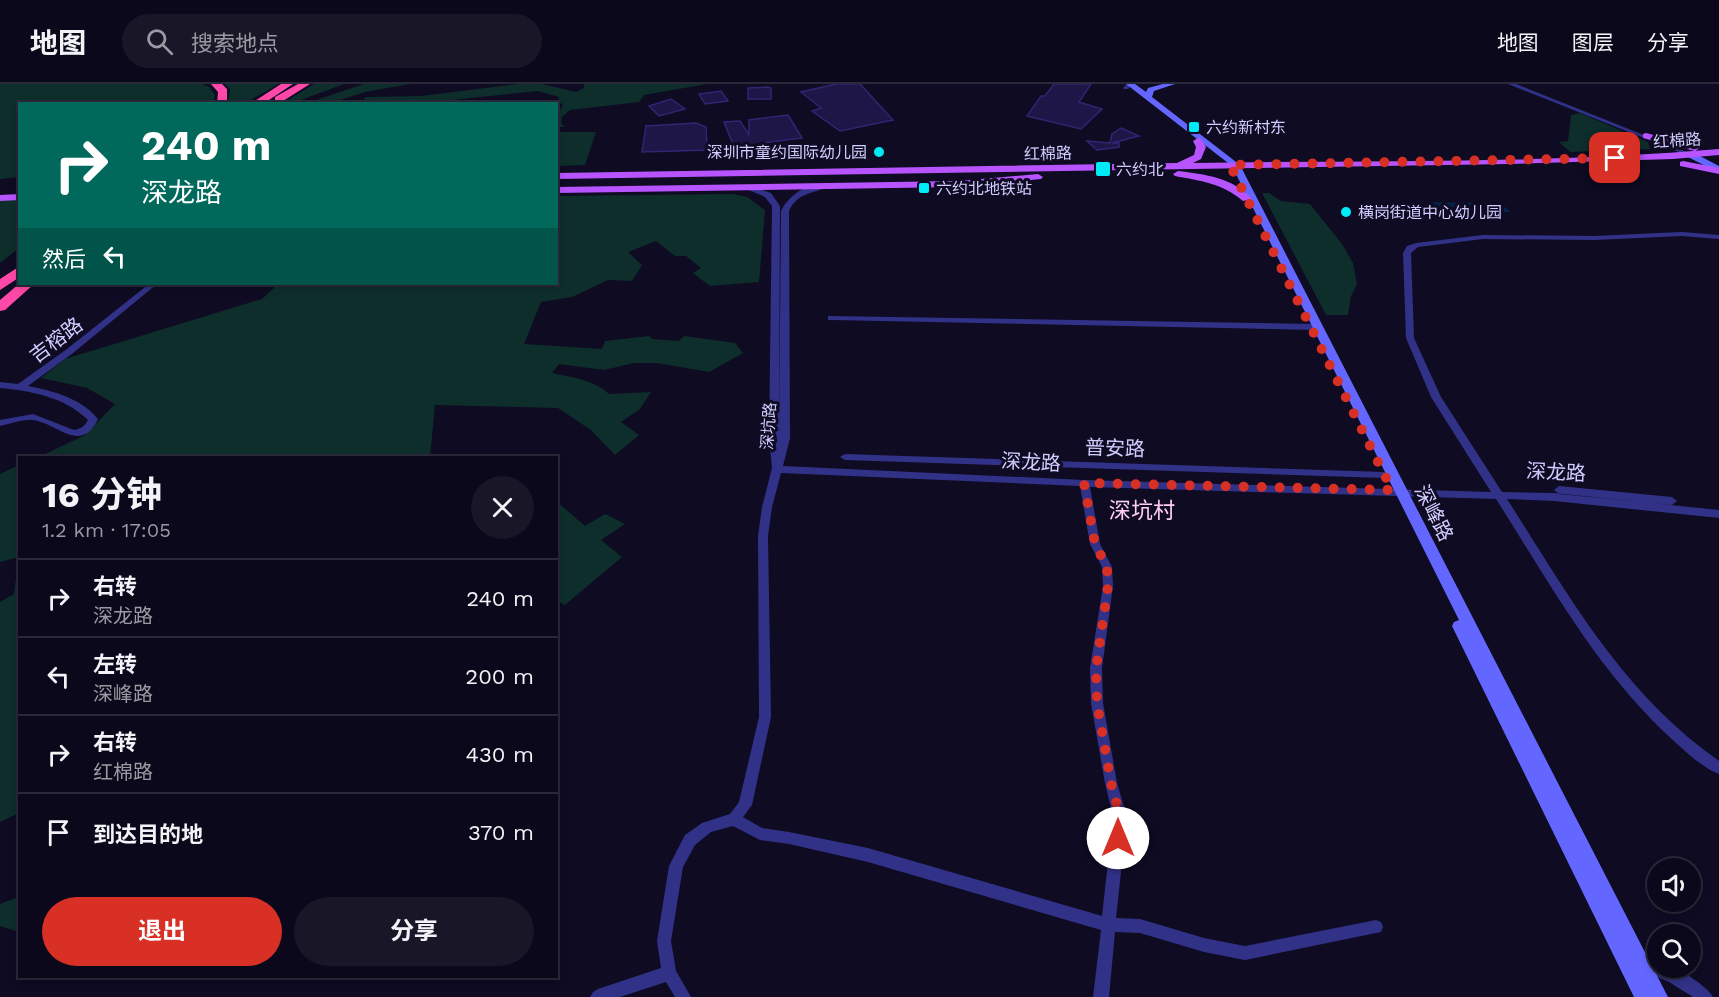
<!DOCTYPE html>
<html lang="zh">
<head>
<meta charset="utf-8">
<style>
	:root { --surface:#0a081a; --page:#181627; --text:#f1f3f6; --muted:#999aa2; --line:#2a2939; --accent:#d93025 }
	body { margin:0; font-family:"Work Sans","Noto Sans SC",sans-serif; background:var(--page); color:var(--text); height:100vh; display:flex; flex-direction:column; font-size:22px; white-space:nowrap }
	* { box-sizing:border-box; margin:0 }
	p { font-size:20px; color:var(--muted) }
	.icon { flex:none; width:33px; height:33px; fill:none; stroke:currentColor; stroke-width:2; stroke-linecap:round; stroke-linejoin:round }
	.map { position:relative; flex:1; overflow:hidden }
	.details { position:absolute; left:18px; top:372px; width:540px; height:522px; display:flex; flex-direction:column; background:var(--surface); border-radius:0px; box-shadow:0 3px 9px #0003,0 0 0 2px var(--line) }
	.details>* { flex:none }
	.banner { position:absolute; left:18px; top:18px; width:540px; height:183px; border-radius:0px; box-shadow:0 3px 9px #0003,0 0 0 2px var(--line); background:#00695c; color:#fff; overflow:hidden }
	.controls { position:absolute; left:1647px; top:774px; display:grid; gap:12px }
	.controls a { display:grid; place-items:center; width:54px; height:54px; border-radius:50%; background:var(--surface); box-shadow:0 3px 9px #0003,0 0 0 2px var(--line); font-size:30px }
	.pin { position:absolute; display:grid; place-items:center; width:51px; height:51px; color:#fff; margin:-26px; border-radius:12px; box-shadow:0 3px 9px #0006 }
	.me { position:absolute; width:66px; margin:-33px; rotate:0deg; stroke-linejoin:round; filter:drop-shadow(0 0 4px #0008) }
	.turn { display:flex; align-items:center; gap:21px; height:126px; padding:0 24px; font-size:27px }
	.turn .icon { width:78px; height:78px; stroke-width:2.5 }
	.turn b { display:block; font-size:42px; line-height:51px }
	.then { display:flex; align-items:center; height:57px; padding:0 24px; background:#0003; gap:12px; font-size:22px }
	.round { display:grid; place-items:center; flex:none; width:63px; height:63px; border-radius:32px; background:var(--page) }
	.summary { display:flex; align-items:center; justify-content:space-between; height:102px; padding:0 24px }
	h1 { font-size:36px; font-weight:700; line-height:45px }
	.button { display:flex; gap:12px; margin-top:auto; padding:12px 24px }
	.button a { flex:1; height:69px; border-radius:36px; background:var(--accent); color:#fff; font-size:24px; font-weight:700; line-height:69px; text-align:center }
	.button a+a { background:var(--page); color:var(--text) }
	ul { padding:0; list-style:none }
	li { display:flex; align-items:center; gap:18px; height:78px; padding:0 24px; border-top:2px solid var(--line) }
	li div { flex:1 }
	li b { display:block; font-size:22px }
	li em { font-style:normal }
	header { display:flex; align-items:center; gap:36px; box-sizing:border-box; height:84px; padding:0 30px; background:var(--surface); border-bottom:2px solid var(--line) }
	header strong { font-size:28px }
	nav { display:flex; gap:33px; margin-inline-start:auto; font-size:21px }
	.search { width:420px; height:54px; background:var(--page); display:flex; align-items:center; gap:15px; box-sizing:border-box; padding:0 21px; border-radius:33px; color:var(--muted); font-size:22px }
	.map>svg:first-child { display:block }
	.green { fill:#0e2e2b }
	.water { fill:#062147 }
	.building { fill:#1d1646; stroke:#312574; stroke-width:1.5 }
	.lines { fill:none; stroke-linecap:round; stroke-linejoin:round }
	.street { fill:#313287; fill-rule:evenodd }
	.secondary { fill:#6467ff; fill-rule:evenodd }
	.primary { fill:#b854ff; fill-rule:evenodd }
	.highway { fill:#ff48a8; fill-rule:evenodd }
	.route { stroke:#d93025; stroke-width:10; stroke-dasharray:0 18 }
	.poi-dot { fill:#00ebf8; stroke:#0e0b23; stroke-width:2 }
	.labels { text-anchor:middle; stroke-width:6; stroke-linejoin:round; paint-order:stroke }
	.far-poi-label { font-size:16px; fill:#d1cdff; stroke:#0e0b23; text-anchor:start }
	.far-street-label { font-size:16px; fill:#d1cdff; stroke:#0e0b23 }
	.street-label { font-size:20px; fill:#d1cdff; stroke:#0e0b23 }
	.quarter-label { font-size:22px; fill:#ffcff0; stroke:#0e0b23 }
</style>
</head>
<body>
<header>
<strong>地图</strong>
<div class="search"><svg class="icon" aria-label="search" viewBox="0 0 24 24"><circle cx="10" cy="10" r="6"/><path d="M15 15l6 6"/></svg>搜索地点</div>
<nav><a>地图</a><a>图层</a><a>分享</a></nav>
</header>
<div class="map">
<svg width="1719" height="913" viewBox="0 0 1719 913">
	<rect width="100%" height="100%" fill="#0e0b23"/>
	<path class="green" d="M0,0H202L209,3L215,11L213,20H20L19,93L0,95Z
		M225,0H279L245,19H228L230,5Z
		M314,0H344L293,19H283Z
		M364,0H410L365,8L331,19H307Z
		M519,0H542L576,8L584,4V0H707L644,11L639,18L570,26L562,33L561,39L565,43H557V33L563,19L557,21L559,13L538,7L422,19H363L365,13L421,12Z
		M1580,29L1648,58L1650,65L1570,68L1559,58L1568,57L1571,31Z
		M557,48H596L585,81L557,82Z
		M1262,109H1269L1281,117L1310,120L1342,160L1353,179L1357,200L1351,212L1348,231H1326Z
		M733,110L747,113L765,126L759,198L710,202L693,189L701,184L686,172H675L656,157L628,168L642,181L632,197L608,196L572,213L541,218L524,260L602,265L605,257L649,252L652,255L679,257L684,252L735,259L743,269L709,288L657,279H634L604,286L559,280L552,289C571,293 595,296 609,310L651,308L640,325L621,338L639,351L615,371L591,346L558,324L435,321L430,373L37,374L85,351L115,320L87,304L41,294L65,275L262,215L278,200H556L557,112Z
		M19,115V164L0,179V117Z
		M19,381V729L0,738V518L14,510L19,473L0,478V390Z
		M556,417L585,442L605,430L625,440L601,456L622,473L565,521L557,517Z
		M19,813L16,847L0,842V820Z"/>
	<path class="water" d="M1432,118L1500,119L1511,128H1440Z"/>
	<path class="building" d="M836,0H860L893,36L840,47L812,27L821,24L801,8Z
		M1054,0H1091L1079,18L1102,25L1081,45L1027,32L1041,12H1045Z
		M768,3L771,4V15H748V4Z
		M721,7L728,17L705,20L699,10Z
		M671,15L685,25L659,32L649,22Z
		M788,31L802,54L734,63L724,38L740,37L749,51V36Z
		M696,39L706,43L707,66L642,68L646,42Z
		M1121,44L1139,52L1112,59H1119V63L1097,66L1087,57L1110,59L1112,50Z"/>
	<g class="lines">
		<path class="street" d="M1127,0H1133L1128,5H1124L1123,4Z
			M1508,0H1516L1694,71L1689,72Z
			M746,101L771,109L780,122L779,359L781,127C788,112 810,95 827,103C812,110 797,109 789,127L790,354L783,382L1084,396L1491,408L1431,313L1406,254L1403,169L1407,162L1416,159L1483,151L1594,152L1682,148L1719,151V155L1682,152L1594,156L1483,155L1418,163L1411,169L1414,254L1441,313L1502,408L1554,409L1719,426V434L1554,417L1507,415C1569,512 1622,609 1719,677V690C1703,684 1687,669 1675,658C1599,590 1550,500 1496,415L1090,403L1100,460L1112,483L1113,502L1102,584L1103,619L1117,699L1127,733L1116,834L1140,835L1204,854L1245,862L1376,836L1381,838L1383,843L1381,848L1245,876L1204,868L1140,849L1115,848L1109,913H1093L1101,846L868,778L789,760L760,756L733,742L711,748L695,761L683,783L671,857L676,887L691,913H675L666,898L620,913H590L593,908L598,905L661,884L657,857L669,782L685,751L702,739L730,730L739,718L759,633L758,452L762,423L772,384L769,355L772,122L765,113L744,104V102ZM781,389L1080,402L1090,460L1102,483L1103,502L1090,584L1091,619L1105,699L1113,733L1102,832L868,764L789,748L762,744L743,733L752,721L771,633L768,452L772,423Z
			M149,200H157L73,269L28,302C53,307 81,314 98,335C81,371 57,339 33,336C23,335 10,340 0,342V336L33,330L74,346C81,345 85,342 88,336C65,313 31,307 0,304V298L18,300L67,265Z
			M828,232L1318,240L1322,243L1318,246L831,236H828Z
			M845,370L1384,388L1389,391L1384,394L845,376L840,373Z
			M1559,402L1672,413L1677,417L1672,421L1559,410L1554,406Z
			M1640,871L1658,877V884C1662,884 1668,883 1673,884C1683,887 1708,903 1713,913H1693L1669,898L1635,883L1633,878L1635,873Z"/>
		<path class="secondary" d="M1126,0H1135L1146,8L1148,4L1163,0H1175L1154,7L1152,13L1240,81L1668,913H1634L1452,542L1454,538L1459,536L1232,82Z
			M1688,69H1694L1719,82V89L1688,73Z"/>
		<path class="primary" d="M1646,49L1698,62L1700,64L1695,67L1643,54V50Z
			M1198,54L1201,55L1206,63L1201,75L1193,79C1367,76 1545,80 1719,65V71L1673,75L1509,80L556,95V89L1177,79L1194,71L1196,63L1193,57Z
			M1683,77L1719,84V90L1680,82V78Z
			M1178,87C1204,90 1234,94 1252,115L1243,117C1222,99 1201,97 1175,92L1173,90Z
			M1038,90L1043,93L1041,95L958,103L556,109V103L958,97Z
			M20,110V116L0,117V111Z"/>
		<path class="highway" d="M211,0H222L227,5V20H217L218,8Z
			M281,0H293L263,20H250Z
			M298,0H310L283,17H275V13Z
			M20,182V193L0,206V195Z
			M20,199L34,200L5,226L0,227V216Z"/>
	</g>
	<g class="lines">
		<path class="route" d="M1118,754L1120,733L1111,699L1097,619L1096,585L1108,502L1107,483L1095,460L1084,399L1392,406L1230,81L1615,74"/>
	</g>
	<g class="poi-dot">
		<rect x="1188" y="37" width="12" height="12" rx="3"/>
		<circle cx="879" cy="68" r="6"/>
		<rect x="1095" y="77" width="16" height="16" rx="3"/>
		<rect x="918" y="98" width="12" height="12" rx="3"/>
		<circle cx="1346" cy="128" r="6"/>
	</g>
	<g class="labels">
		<g class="far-poi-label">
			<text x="1206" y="49">六约新村东</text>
			<text x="867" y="74" text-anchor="end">深圳市童约国际幼儿园</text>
			<text x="1116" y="91">六约北</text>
			<text x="936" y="110">六约北地铁站</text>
			<text x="1358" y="134">横岗街道中心幼儿园</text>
		</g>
		<g class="far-street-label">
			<text transform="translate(1677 56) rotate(-4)" y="6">红棉路</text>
			<text transform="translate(1048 69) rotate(-1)" y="6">红棉路</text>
			<text transform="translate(768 342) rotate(-86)" y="6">深坑路</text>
		</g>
		<g class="street-label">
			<text transform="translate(56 256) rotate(-37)" y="7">吉榕路</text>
			<text transform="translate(1115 364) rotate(2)" y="7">普安路</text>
			<text transform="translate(1031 378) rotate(3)" y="7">深龙路</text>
			<text transform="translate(1556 388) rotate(3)" y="7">深龙路</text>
			<text transform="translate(1434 429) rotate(63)" y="7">深峰路</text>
		</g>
		<g class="quarter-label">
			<text x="1142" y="434">深坑村</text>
		</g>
	</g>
</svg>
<div class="controls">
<a><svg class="icon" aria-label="sound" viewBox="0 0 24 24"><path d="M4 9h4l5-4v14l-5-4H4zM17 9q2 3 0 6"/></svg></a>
<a><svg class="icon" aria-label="search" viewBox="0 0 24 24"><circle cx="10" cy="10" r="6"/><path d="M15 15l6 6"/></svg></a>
</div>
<div class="pin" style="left:1615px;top:74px;background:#d93025"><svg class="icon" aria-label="arrive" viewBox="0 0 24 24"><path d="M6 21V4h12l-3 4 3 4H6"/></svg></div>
<svg class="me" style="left:1118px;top:754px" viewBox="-20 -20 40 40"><circle r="19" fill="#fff"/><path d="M0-13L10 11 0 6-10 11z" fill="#d93025"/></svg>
<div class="banner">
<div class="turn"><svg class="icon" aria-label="right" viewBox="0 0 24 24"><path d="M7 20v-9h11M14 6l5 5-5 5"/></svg><div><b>240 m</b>深龙路</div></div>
<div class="then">然后<svg class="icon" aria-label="left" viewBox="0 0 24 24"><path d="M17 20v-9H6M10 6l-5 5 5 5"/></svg></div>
</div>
<section class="details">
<div class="summary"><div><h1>16 分钟</h1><p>1.2 km · 17:05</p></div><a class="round"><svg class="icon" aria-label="close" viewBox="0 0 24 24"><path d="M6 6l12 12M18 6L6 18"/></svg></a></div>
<ul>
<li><svg class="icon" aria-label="right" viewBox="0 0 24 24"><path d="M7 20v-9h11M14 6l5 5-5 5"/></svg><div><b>右转</b><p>深龙路</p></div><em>240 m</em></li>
<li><svg class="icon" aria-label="left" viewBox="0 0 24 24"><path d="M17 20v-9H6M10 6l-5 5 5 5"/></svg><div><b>左转</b><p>深峰路</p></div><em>200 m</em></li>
<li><svg class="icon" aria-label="right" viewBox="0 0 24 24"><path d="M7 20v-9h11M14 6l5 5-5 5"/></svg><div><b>右转</b><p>红棉路</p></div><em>430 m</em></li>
<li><svg class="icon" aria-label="arrive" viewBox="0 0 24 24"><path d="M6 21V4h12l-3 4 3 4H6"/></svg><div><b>到达目的地</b></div><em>370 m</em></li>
</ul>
<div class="button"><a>退出</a><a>分享</a></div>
</section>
</div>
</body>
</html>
